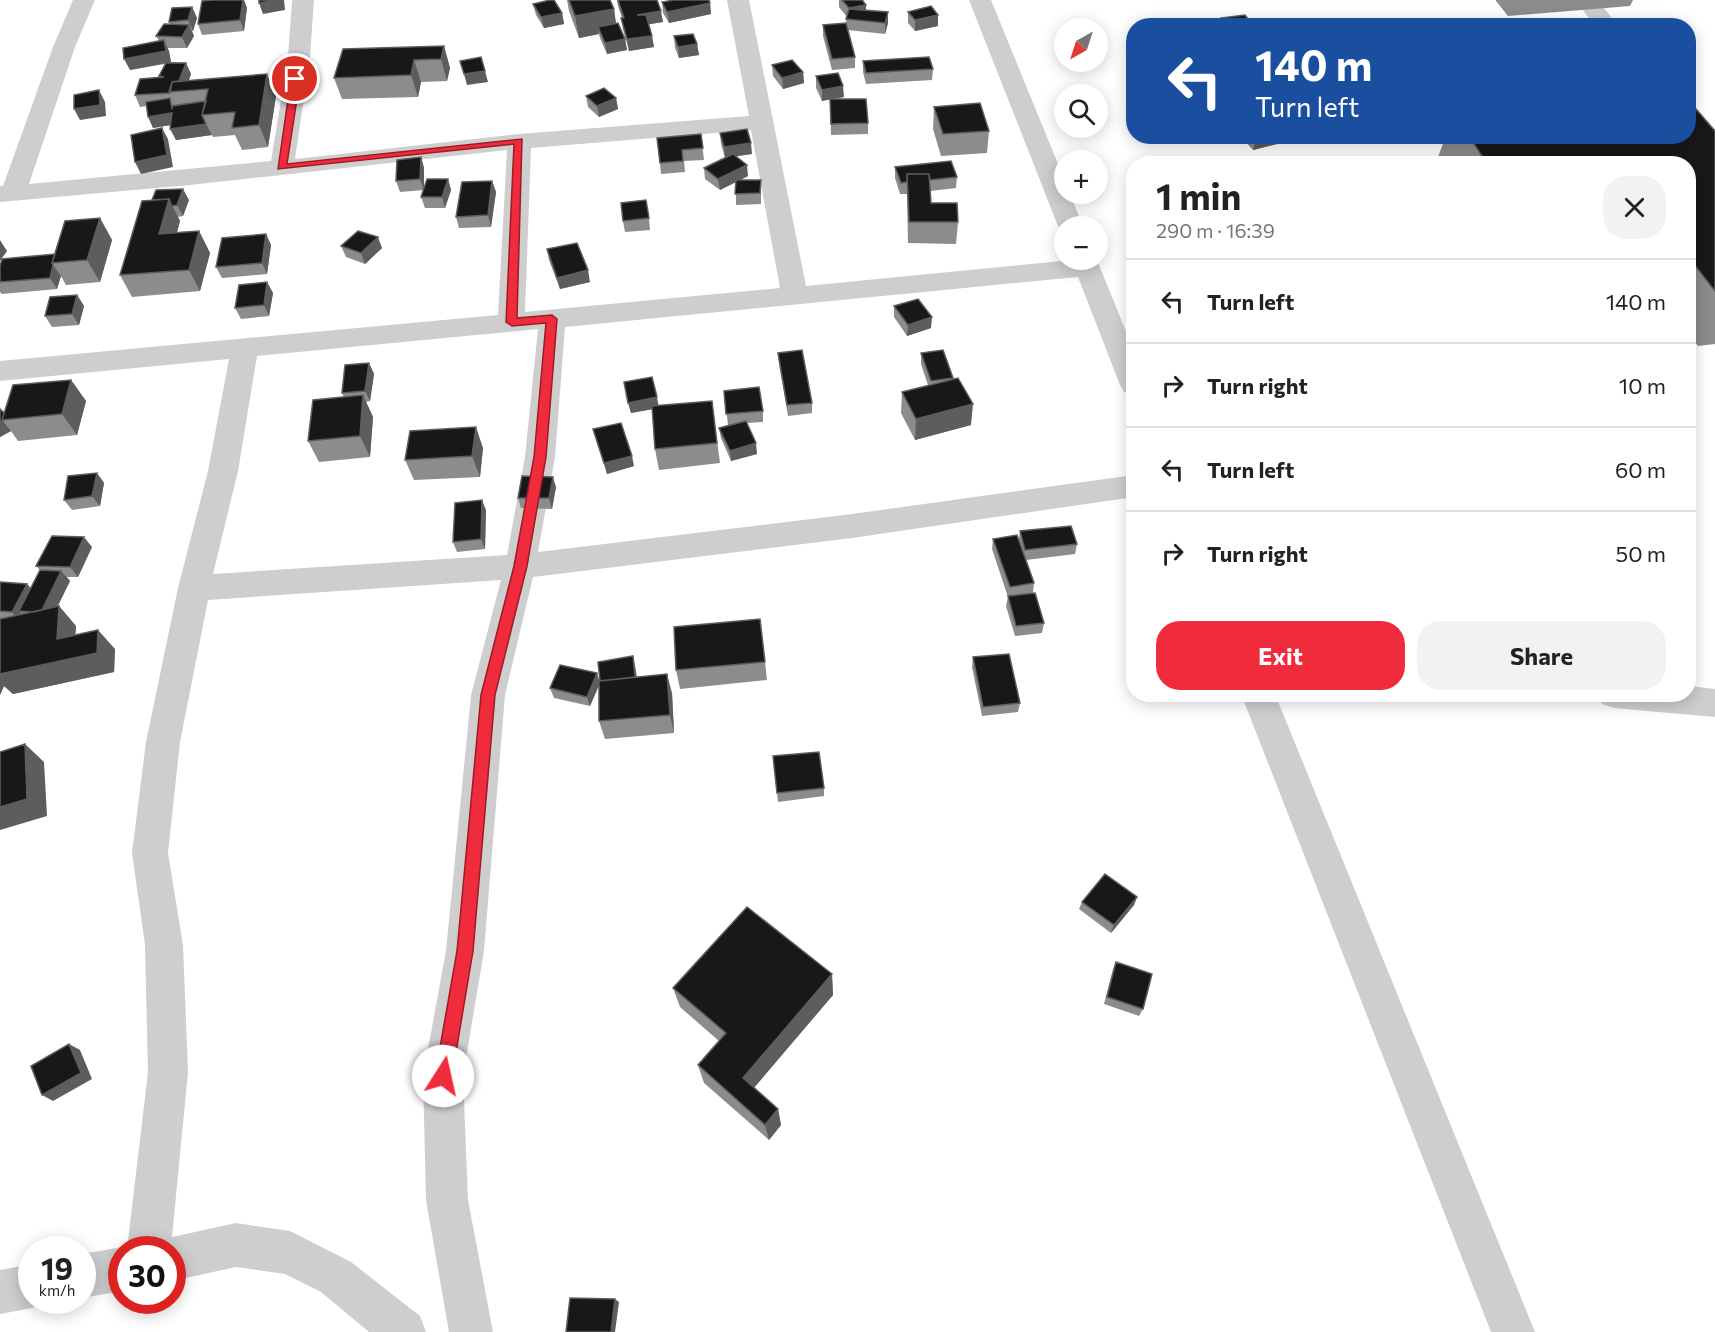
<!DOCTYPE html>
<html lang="en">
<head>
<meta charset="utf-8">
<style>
	:root { --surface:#fff; --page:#f2f2f2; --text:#222; --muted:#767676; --line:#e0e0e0; --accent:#f02b3b }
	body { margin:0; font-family:Commissioner,sans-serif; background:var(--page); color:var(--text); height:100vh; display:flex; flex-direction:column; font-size:22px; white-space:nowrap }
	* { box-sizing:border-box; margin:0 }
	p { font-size:20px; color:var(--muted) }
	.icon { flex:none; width:33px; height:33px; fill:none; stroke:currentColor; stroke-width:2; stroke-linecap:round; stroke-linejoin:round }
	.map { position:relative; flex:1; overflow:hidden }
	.sheet { position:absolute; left:1126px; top:156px; width:570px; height:546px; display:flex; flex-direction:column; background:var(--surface); border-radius:24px; box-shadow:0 3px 15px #0003 }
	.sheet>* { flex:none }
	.banner { position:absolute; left:1126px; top:18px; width:570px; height:126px; border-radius:24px; box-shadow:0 3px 15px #0003; background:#1a4fa0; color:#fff; overflow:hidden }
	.needle { width:39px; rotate:219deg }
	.buttons { position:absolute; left:1054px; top:18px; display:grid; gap:12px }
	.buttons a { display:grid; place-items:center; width:54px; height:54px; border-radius:50%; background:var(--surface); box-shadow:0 3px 15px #0003; font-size:30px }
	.speed { position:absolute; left:18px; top:1236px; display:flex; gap:12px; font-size:30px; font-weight:700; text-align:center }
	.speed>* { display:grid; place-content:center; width:78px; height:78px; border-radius:50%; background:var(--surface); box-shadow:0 3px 15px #0003; line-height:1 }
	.speed small { font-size:15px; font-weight:400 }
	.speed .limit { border:9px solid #d22; background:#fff; color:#111 }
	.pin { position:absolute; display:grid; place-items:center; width:51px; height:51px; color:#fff; margin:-26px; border:3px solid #fff; border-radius:50%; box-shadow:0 2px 6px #0007 }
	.me { position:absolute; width:66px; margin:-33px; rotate:10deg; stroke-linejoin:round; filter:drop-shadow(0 0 4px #0008) }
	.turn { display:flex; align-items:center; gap:21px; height:126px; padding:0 30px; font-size:27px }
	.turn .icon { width:78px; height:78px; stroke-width:2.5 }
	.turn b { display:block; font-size:42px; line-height:51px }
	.round { display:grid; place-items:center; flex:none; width:63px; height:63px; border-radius:24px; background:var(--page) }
	.summary { display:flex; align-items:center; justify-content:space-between; height:102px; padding:0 30px }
	h1 { font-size:36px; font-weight:700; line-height:45px }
	.primary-button { display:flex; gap:12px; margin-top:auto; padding:12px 30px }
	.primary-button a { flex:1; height:69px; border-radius:24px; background:var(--accent); color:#fff; font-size:24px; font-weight:700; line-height:69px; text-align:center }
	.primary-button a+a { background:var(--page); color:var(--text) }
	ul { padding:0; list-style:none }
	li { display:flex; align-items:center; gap:18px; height:84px; padding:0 30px; border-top:2px solid var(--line) }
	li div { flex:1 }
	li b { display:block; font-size:22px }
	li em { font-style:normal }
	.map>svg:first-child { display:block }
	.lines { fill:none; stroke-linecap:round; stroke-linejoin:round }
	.minor { fill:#cecece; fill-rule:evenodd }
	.wall { fill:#8c8c8c }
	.shaded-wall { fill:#5d5d5d }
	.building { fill:#181818; stroke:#5d5d5d; stroke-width:1.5 }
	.route { fill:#f02b3b; stroke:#9c1c26; stroke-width:1.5 }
</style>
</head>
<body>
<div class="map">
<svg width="1715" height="1332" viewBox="0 0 1715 1332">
	<rect width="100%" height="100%" fill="#fff"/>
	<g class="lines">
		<path class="minor" d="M73,0H95L75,47L29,184L271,161L288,57L292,0H314L310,57L295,159L519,134L749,116L727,0H749L806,286L1071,260H1097L1134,351V395L1124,392L1120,385L1078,277L565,327L555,457L538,552L852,514L1134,475V497L852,538L533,577L505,695L484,951L463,1076L468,1200L493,1332H449L426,1200L423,1076L446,951L471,695L501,580L208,600L180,742L168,853L183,945L188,1072L172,1237L236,1223L290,1231L351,1262L420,1316L426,1332H369L321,1292L285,1274L236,1267L172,1281V1250H122V1291L82,1298V1254L122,1247L127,1249L148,1072L145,945L132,853L146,742L178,588L208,471L229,359L0,381V361L498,315L507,150L190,185L0,202V186H3L53,47ZM751,130L780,288L525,312L531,148ZM538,329L525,457L507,555L213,574L238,471L257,356Z
			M969,0H991L1065,181V194H1070L1083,226H1065V232L1058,226Z
			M1593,3L1601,4L1618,26H1595L1582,9L1585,4Z
			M1689,686L1715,689V717L1614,708L1602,704L1597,694H1689Z
			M1241,694H1275L1535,1332H1491Z
			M32,1264V1300L48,1302L32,1308L0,1314V1270Z"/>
	</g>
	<path class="wall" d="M207,0H244L247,8L244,31L202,35L198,24Z
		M567,0H610L614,9L616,24L625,39L627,50L607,54L600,38L599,34L579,38L569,11Z
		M617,0H657L663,22L649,24L654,47L629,51L623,29L621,18H622L618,6Z
		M839,0H865L863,1L866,10L888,23L885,34L848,30L855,57V68L832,70L823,36V25L846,23L847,17L839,7Z
		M1496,0H1633L1630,6L1508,16L1496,1Z
		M662,2L710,3L711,14L669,23L663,13Z
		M533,4L562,13L564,24L544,28L536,15Z
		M192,7L197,18L193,31H192L194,36L187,48H167L169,51L171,62L186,63L191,74L189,80L276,96L268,147L242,150L235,135L213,137L212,135L176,140L171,125L153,128L147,106L140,107L135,95L159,78V76L165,64L130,70L159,41L156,36L170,24L169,22Z
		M908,12L938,26L915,31L908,23Z
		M1221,18L1253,26H1220Z
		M674,36L697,44L699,55L679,58L675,48Z
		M444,46L450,68L447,81L421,82L418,97L342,99L334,78Z
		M863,61L933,69L932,80L866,84L863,72Z
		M772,65L803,72L804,83L783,89L773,76Z
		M816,76L844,97L831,99L868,123V134L831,135L830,99L822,101L816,88Z
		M586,96L616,98L618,109L599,117L588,107Z
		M934,107L989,131L987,153L941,156L933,129Z
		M1715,131V344L1698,346L1689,334V164H1442L1438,157L1446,136H1689Z
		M720,133L752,154L736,156L748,176L740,180H761V204L736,205V182L720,190L705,179L704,168L725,158L721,144Z
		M701,134L704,160L684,161L685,172L661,174L660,163Z
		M1240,136H1298L1297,139L1253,150Z
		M421,157L424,168V190L448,179L451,190L445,208H425L421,197L424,190L400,192L396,181Z
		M895,167L957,177L956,188L930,191L931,203L958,222L956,244L908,243L907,194H900L895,178Z
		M492,181L496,192L491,227L459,228L456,217Z
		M189,200L183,216L178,217L180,221L177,232L199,231L210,253L200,291L132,297L120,275L142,201Z
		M100,218L112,240L100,282L66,285L61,276L57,289L2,294L0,292V266L55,254Z
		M649,218L650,230L625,232L623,221Z
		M266,234L271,245L267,274L222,278L216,267Z
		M341,246L382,248L365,264L346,257Z
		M547,249L590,282L560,289L549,260Z
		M267,282L273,293L269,316L241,319L235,308Z
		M77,295L84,306L79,325L52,327L45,316Z
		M894,306L931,328L907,336L894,317Z
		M778,353L812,403V413L788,416L779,364Z
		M921,353L953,378L971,425L915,440L901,413L902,392L928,385L921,364Z
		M369,363L374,374L370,401L366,402L373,417L370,457L319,462L308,441L344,397L342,393Z
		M71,380L86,401L77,435L18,441L11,431L0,437V409L4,413Z
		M624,382L659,406L712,401L720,463L659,470L655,449L652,409L631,413Z
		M724,391L763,411V422L747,423L757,454L731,461L721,438L719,428L728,425Z
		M593,429L634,466L607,474Z
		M483,448L480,477L414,480L405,460Z
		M97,473L104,483L100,506L72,510L64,500Z
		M556,487L552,509L521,508L518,498Z
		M486,510L485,549L457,552L453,542Z
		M1020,531L1077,544L1075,554L1026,560L1034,583L1033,593L1044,623L1042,633L1015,636L1006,606L1008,597L992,549L993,539H1019Z
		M92,547L78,577H67L70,581L57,607L59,606L76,626L75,635L115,649L114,672L13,694L4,686L0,695V582L27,584L31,588L40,570L36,566Z
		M973,657L1020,703L1018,712L982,716L972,667Z
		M765,662L767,680L680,689L676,670Z
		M635,666L637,677L672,693L674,733L605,739L599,721V685L590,706L554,698L550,688L597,673L599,681Z
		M773,756L824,788V796L778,802Z
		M1137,897L1134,905L1111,933L1079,909L1082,902Z
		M1116,962L1143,1009L1139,1016L1104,1004L1113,969Z
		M832,974L833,995L754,1087L778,1109L781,1125L769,1140L704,1083L698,1065L719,1041L680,1007L673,988Z"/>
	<path class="shaded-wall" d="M243,0H244L247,8L244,31L240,20Z
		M277,0H284L285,10L263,14L259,3Z
		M710,3L711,14L669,23L667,12Z
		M866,5V16L849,8Z
		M192,7L197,18L193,31L188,20Z
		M614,9L617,31L598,27L599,34L579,38L575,16Z
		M661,11L663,22L639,26L637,15Z
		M888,12V23L885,34V23Z
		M562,13L564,24L544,28L541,17Z
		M938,15V26L915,31V20Z
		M189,25L194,36L187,48L182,37Z
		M652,36L654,47L629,51L627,39Z
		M625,39L627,50L607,54L605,43Z
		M164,40L169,51L171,62L130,70L124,59Z
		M697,44L699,55L679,58L678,47Z
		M444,46L450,68L447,81L441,59Z
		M414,60L421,82L418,97L411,75Z
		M186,63L191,74L185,91L175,92Z
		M485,71L488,82L467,85L464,74Z
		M803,72L804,83L783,89L782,78Z
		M267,74L276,96L268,147L259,125Z
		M843,86L844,97L822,101V90Z
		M99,90L105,102L106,116L80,120L74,109Z
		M616,98L618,109L599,117L597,106Z
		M172,113L177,124L153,128L148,117Z
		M206,124L212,135L176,140L170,129Z
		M162,128L168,139L173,167L141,174L135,162Z
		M1257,136H1298L1297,139L1253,150Z
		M751,143L752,154L725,158L724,147Z
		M421,157L424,168V190L420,179Z
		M747,165L748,176L720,190L718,179Z
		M448,179L451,190L445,208L442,197Z
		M492,181L496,192L491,227L488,215Z
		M183,189L189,200L183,216L177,205Z
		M169,199L180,221L171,256L159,234Z
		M100,218L112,240L100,282L87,260Z
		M199,231L210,253L200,291L189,270Z
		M266,234L271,245L267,274L262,263Z
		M378,237L382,248L365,264L361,253Z
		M0,240L7,251L0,261Z
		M53,265L61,276L57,289L50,278Z
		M588,270L590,282L560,289L557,278Z
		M267,282L273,293L269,316L264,305Z
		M77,295L84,306L79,325L72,314Z
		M932,317L931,328L907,336L908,325Z
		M369,363L374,374L370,401L365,391Z
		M71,380L86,401L77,435L62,414Z
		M363,395L373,417L370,457L360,436Z
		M657,397L659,408L631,413L628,403Z
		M973,404L971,425L915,440L916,419Z
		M2,420L11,431L0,437V422Z
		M476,427L483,448L480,477L472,456Z
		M756,443L757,454L731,461L730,451Z
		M632,456L634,466L607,474L604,463Z
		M97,473L104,483L100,506L92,496Z
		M553,477L556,487L552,509L549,498Z
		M482,500L486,510L485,549L481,539Z
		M84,537L92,547L78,577L70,567Z
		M61,571L70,581L50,622L41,612Z
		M27,584L35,594L19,611L24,616L21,622L12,612Z
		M59,606L76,626L74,658L98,630L115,649L114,672L13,694L4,686L0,695V664L57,639Z
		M633,656L635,666L638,687L635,677Z
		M597,673L600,683L590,706L587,697Z
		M667,674L672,693L674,733L670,715Z
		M25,744L44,762L47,816L0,830V807Z
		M1137,897L1134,905L1111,933L1114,925Z
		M832,974L833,995L748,1095L743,1078Z
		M69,1044L80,1050L92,1079L53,1101L42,1095Z
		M778,1109L781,1125L769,1140L765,1125Z
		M615,1299L619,1302L615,1332H611Z"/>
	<path class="building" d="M213,0H243L240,20L198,24L202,1Z
		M259,0H277L259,3Z
		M550,0H554L562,13L541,17L533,4Z
		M569,0H610L614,9L575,16Z
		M618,0H657L661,11L637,15H646L652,36L627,39L621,18H624Z
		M674,0H709L710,3L667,12L662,2Z
		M842,0H862L866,5L849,8Z
		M931,6L938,15L915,20L908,12Z
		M192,7L188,20L169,22L172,8Z
		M849,9L888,12L885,23L846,19Z
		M1245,15L1253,26H1227L1221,18Z
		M1581,19L1586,26L1503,25Z
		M618,23L625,39L605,43L598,27Z
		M846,23L855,57L832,59L823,25Z
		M164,24L189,25L182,37L156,36Z
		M693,34L697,44L678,47L674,36Z
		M164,40L166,51L124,59L123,48Z
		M444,46L441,59L414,60L411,75L334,78L343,49Z
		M481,57L485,71L464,74L460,61Z
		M929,57L933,69L866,73L863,61Z
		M792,60L803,72L782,78L772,65Z
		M166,63H186L179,81L172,82L170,93L135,95L140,79L164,77L159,76Z
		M838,73L843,86L822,90L816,76Z
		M267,74L259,125L232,128L235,112L202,115L208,89L169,92L172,82Z
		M604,88L616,98L597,106L586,96Z
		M99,90L100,105L74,109V95Z
		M170,98L172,109V106L206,101L202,115L206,124L170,129L172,113L148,117L146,102Z
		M830,99H866L868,123L831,124Z
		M1689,101L1715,131V291L1689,258V164H1487L1469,136H1689Z
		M980,103L989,131L943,134L934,107Z
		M162,128L167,155L135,162L131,135Z
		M747,129L751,143L724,147L720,133Z
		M701,134L703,148L682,150L683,161L660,163L657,138Z
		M733,154L747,165L718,179L704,168Z
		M421,157L420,179L396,181L397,160Z
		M951,161L957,177L930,180L929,174H907V182L901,183L895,167Z
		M907,174H929L931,203H957L958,222H909Z
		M427,179H448L442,197H421Z
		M736,180H761L760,193L735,194Z
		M492,181L488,215L456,217L462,182Z
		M183,189L177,205L172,206L169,199L152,200L156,190Z
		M169,199L159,234L199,231L189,270L120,275L142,201Z
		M646,200L649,218L623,221L621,203Z
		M100,218L87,260L52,263L65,221Z
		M358,231L378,237L361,253L341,246Z
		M266,234L262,263L216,267L222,238Z
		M577,243L588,270L557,278L547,249Z
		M55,254L52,263L53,265L50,278L0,282V266L2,259Z
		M267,282L264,305L235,308L239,285Z
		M77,295L72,314L45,316L50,297Z
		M918,299L932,317L908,325L894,306Z
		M802,350L812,403L787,405L778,353Z
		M943,350L953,378L931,381L921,353Z
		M369,363L365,391L342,393L345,365Z
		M652,377L657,397L628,403L624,382Z
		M958,378L973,404L916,419L902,392Z
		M71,380L62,414L2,420L13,385Z
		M759,387L763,411L726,414L724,391Z
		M363,395L360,436L308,441L313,400Z
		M712,401L717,443L655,449L652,406Z
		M0,409L4,413L2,420H4L0,422Z
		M746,421L756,443L730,451L719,428Z
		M621,423L632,456L604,463L593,429Z
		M476,427L472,456L405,460L410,431Z
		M97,473L92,496L64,500L68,476Z
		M522,476L553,477L549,498H518Z
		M482,500L481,539L453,542L455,503Z
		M1071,526L1077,544L1025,550L1020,531Z
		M1017,535L1034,583L1010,587L993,539Z
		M52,536L84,537L70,567L36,566Z
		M40,570L61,571L42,610L33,612L19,611Z
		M0,582L27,584L12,612L0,611Z
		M1035,593L1044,623L1016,626L1008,596Z
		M59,606L57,639L98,630L97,653L0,674V619Z
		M760,619L765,662L676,670L674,627Z
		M1009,654L1020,703L983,707L973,657Z
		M633,656L635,677L600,681L598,662Z
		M560,665L597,673L587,697L550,688Z
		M667,674L670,715L599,721V681Z
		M25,744L27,799L0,807V752Z
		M819,752L824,788L777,793L773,756Z
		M1105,874L1137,897L1114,925L1082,902Z
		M747,907L832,974L743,1078L778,1109L765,1125L698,1065L726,1033L673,988Z
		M1116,962L1152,974L1143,1009L1107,997Z
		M69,1044L81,1073L42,1095L31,1066Z
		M570,1298L615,1299L611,1332H566Z"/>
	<path class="route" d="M295,76L300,79L287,164L522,139L517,318L552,315L557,319L546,457L527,566L495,695L473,951L452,1076L449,1082L443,1084L437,1082L435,1076L457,951L481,695L514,566L534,457L546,323L512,326L506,322L514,144L278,169L291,79Z"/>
</svg>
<div class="buttons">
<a><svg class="needle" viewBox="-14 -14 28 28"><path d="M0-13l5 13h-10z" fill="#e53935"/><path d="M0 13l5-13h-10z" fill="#767676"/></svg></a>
<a><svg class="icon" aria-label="search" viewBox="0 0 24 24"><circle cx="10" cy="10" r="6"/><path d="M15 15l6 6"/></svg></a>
<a>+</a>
<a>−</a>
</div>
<div class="speed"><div>19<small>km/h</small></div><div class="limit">30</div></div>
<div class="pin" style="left:295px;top:79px;background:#d93025"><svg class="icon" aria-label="arrive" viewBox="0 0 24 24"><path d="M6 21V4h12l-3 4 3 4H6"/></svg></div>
<svg class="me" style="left:443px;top:1076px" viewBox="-20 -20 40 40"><circle r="19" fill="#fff"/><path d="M0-13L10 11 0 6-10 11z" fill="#f02b3b"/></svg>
<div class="banner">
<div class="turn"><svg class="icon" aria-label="left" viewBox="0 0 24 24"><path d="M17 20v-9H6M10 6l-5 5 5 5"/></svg><div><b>140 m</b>Turn left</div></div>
</div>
<section class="sheet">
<div class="summary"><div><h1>1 min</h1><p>290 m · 16:39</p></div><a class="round"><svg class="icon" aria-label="close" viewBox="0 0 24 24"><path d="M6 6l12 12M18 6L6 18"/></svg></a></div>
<ul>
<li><svg class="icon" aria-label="left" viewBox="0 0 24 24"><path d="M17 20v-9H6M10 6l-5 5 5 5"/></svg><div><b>Turn left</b></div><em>140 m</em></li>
<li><svg class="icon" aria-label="right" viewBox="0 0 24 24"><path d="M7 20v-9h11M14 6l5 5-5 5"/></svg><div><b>Turn right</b></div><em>10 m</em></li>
<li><svg class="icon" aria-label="left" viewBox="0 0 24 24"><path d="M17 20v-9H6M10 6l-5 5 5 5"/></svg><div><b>Turn left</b></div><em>60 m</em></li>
<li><svg class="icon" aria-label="right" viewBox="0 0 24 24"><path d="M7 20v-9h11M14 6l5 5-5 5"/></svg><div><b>Turn right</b></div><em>50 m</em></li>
</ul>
<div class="primary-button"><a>Exit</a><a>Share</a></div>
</section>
</div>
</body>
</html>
